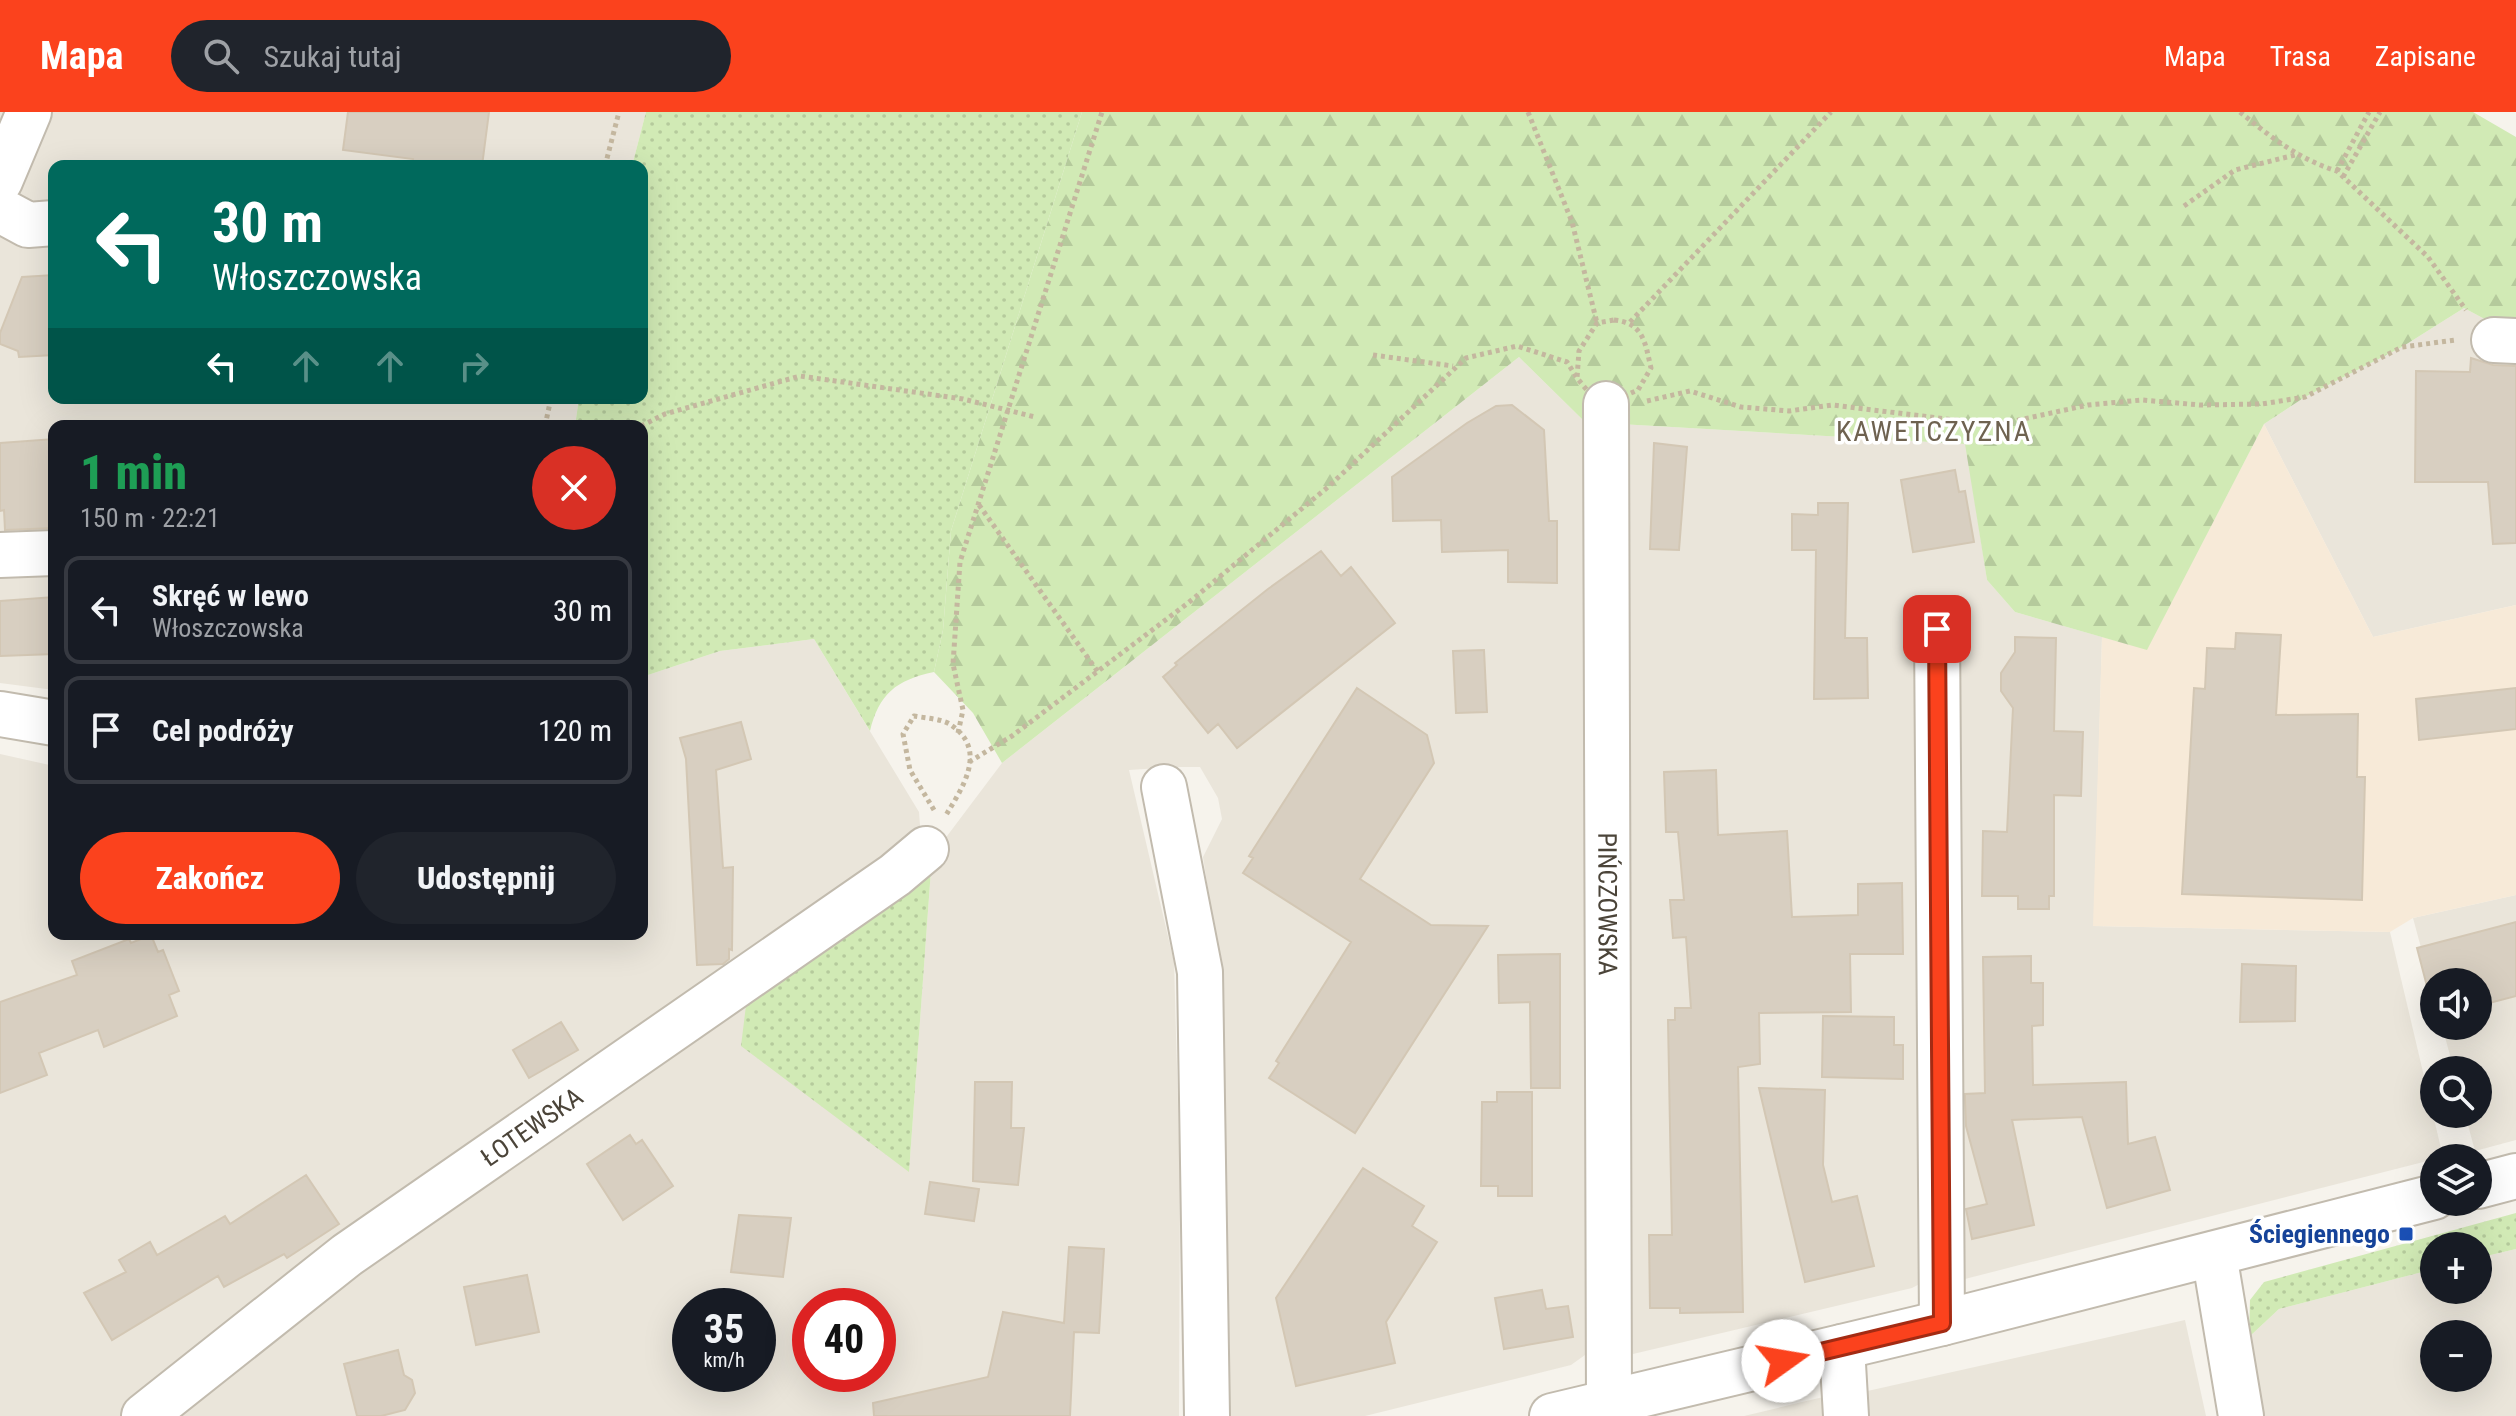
<!DOCTYPE html>
<html lang="pl">
<head>
<meta charset="utf-8">
<style>
	:root { --surface:#171b24; --page:#20242c; --text:#f1f3f6; --muted:#9ea1a6; --line:#363941; --accent:#fb421d }
	body { margin:0; font-family:"Roboto Condensed",sans-serif; background:var(--page); color:var(--text); height:100vh; display:flex; flex-direction:column; font-size:30px; white-space:nowrap }
	* { box-sizing:border-box; margin:0 }
	p { font-size:26px; color:var(--muted) }
	.icon { flex:none; width:44px; height:44px; fill:none; stroke:currentColor; stroke-width:2; stroke-linecap:round; stroke-linejoin:round }
	.map { position:relative; flex:1; overflow:hidden }
	.side { position:absolute; left:48px; top:308px; width:600px; height:520px; display:flex; flex-direction:column; background:var(--surface); border-radius:16px; box-shadow:0 8px 32px #0002 }
	.side>* { flex:none }
	.top-card { position:absolute; left:48px; top:48px; width:600px; height:244px; border-radius:16px; box-shadow:0 8px 32px #0002; background:#00695c; color:#fff; overflow:hidden }
	.buttons { position:absolute; left:2420px; top:856px; display:grid; gap:16px }
	.buttons a { display:grid; place-items:center; width:72px; height:72px; border-radius:50%; background:var(--surface); box-shadow:0 8px 32px #0002; font-size:40px }
	.speed { position:absolute; left:672px; top:1176px; display:flex; gap:16px; font-size:40px; font-weight:700; text-align:center }
	.speed>* { display:grid; place-content:center; width:104px; height:104px; border-radius:50%; background:var(--surface); box-shadow:0 8px 32px #0002; line-height:1 }
	.speed small { font-size:20px; font-weight:400 }
	.speed .limit { border:12px solid #d22; background:#fff; color:#111 }
	.pin { position:absolute; display:grid; place-items:center; width:68px; height:68px; color:#fff; margin:-34px; border-radius:16px; box-shadow:0 4px 12px #0006 }
	.me { position:absolute; width:88px; margin:-44px; rotate:77deg; stroke-linejoin:round; filter:drop-shadow(0 0 6px #0008) }
	.turn { display:flex; align-items:center; gap:28px; height:168px; padding:0 32px; font-size:36px }
	.turn .icon { width:104px; height:104px; stroke-width:2.5 }
	.turn b { display:block; font-size:56px; line-height:68px }
	.lanes { display:flex; align-items:center; height:76px; padding:0 32px; background:#0003; justify-content:center; gap:40px; direction:ltr }
	.lanes .off { opacity:.35 }
	.round { display:grid; place-items:center; flex:none; width:84px; height:84px; border-radius:42px; background:var(--page) }
	.headline { display:flex; align-items:center; justify-content:space-between; height:136px; padding:0 32px }
	h1 { font-size:48px; font-weight:800; line-height:60px; color:#1e9e55 }
	.button { display:flex; gap:16px; margin-top:auto; padding:16px 32px }
	.button a { flex:1; height:92px; border-radius:48px; background:var(--accent); color:#fff; font-size:32px; font-weight:800; line-height:92px; text-align:center }
	.button a+a { background:var(--page); color:var(--text) }
	ul { padding:0; list-style:none }
	li { display:flex; align-items:center; gap:24px; height:108px; margin:0 16px 12px; padding:0 16px; border:4px solid var(--line); border-radius:16px }
	li div { flex:1 }
	li b { display:block; font-size:30px }
	li em { font-style:normal }
	header { display:flex; align-items:center; gap:48px; box-sizing:border-box; height:112px; padding:0 40px; background:var(--accent); color:#fff }
	header strong { font-size:38px }
	nav { display:flex; gap:44px; margin-inline-start:auto; font-size:28px }
	.search { width:560px; height:72px; background:var(--page); display:flex; align-items:center; gap:20px; box-sizing:border-box; padding:0 28px; border-radius:44px; color:var(--muted); font-size:30px }
	.map>svg:first-child { display:block }
	.residential { fill:#eae5da; fill-rule:evenodd }
	.commercial { fill:#f7ead8 }
	.grass { fill:url(#grass-dots) }
	.forest { fill:url(#forest-firs) }
	.building { fill:#d8cfc1; stroke:#d3c7b4; stroke-width:2 }
	.lines { fill:none; stroke-linecap:round; stroke-linejoin:round }
	.minor-casing { stroke:#c2bbae; stroke-width:48 }
	.path { stroke:#c4b79f; stroke-width:5; stroke-dasharray:4 4; stroke-linecap:butt }
	.minor { stroke:#fff; stroke-width:44 }
	.route-casing { stroke:#a32b13; stroke-width:20 }
	.route { stroke:#fb421d; stroke-width:14 }
	.transit-dot { fill:#1a4fb4; stroke:#fff; stroke-width:3 }
	.labels { text-anchor:middle; stroke-width:7; stroke-linejoin:round; paint-order:stroke }
	.street-label { font-size:26px; fill:#4b4439; stroke:#fff }
	.transit-label { font-size:26px; font-weight:bold; fill:#164399; stroke:#fff; text-anchor:end }
	.neighbourhood-label { font-size:28px; letter-spacing:2px; fill:#6e6250; stroke:#fff }
</style>
</head>
<body>
<header>
<strong>Mapa</strong>
<div class="search"><svg class="icon" aria-label="search" viewBox="0 0 24 24"><circle cx="10" cy="10" r="6"/><path d="M15 15l6 6"/></svg>Szukaj tutaj</div>
<nav><a>Mapa</a><a>Trasa</a><a>Zapisane</a></nav>
</header>
<div class="map">
<svg width="2516" height="1304" viewBox="0 0 2516 1304">
	<defs>
		<pattern id="grass-dots" width="8" height="8" patternUnits="userSpaceOnUse" patternTransform="scale(2)"><rect width="8" height="8" fill="#d1eab5"/><path d="M2 2h.1M6 6h.1" fill="none" stroke="#b5ca9c" stroke-width="1.8" stroke-linecap="round"/></pattern>
		<pattern id="forest-firs" width="22" height="20" patternUnits="userSpaceOnUse" patternTransform="scale(2)"><rect width="22" height="20" fill="#d1eab5"/><path d="M5 1l3.5 6h-7zM16 11l3.5 6h-7z" fill="#b5ca9c"/></pattern>
	</defs>
	<rect width="100%" height="100%" fill="#f6f3ec"/>
	<path class="residential" d="M0,0H646L632,54H54V286H579L575,314H54V578L0,571Z
		M2464,196L2507,219H2516V493L2373,525L2264,312L2305,285L2402,235Z
		M1519,245L1585,310L1592,1238L1571,1253L1365,1304H1225L1220,857L1203,745L1222,707L1218,686L1200,655H1175L1129,658L1174,850L1180,1066L1179,1304H0V642L54,654V822H642V565L720,539L814,527L919,700L923,754L909,1059L932,744L1002,651ZM690,1194H758V1262H690ZM810,1194H878V1262H810Z
		M1620,312L1966,332L1987,468L2015,500L2102,525L2094,814L2390,820L2443,1045L1961,1168L1952,1159L1948,491L1928,502L1927,1168L1912,1176L1633,1242L1625,1231Z
		M2516,783V1028L2475,1039L2465,1002H2478V958H2454L2442,914H2478V870H2434V884L2413,806Z
		M2516,1137V1304H2262L2249,1225L2279,1197L2434,1157V1178H2478V1146ZM2434,1222H2478V1266H2434Z
		M2185,1208L2206,1304H1865L1863,1280Z
		M1836,1282L1837,1304H1744Z"/>
	<path class="commercial" d="M2264,312L2373,525L2516,493V783L2413,806L2390,820L2093,814L2102,525L2147,537Z"/>
	<path class="grass" d="M646,0H1082L951,419L943,518L934,560C896,568 879,582 870,619L814,527L720,539L642,565V314H575L579,286H642V54H632Z
		M932,744L909,1060L741,934L748,877Z
		M2516,1101V1137L2478,1146V1134H2434V1157L2279,1197L2249,1225L2250,1188L2264,1170Z"/>
	<path class="forest" d="M1082,0H2473L2516,25V219H2507L2464,196L2402,235L2305,285L2264,312L2147,538L2015,500L1987,468L1965,332L1585,310L1519,245L1002,651L973,601L934,560L943,518L951,419Z"/>
	<path class="building" d="M348,0H489L482,54H412L413,47L343,38Z
		M54,163V243L19,245L18,239L0,232V221L22,165Z
		M2471,246L2493,253L2516,254V431L2493,432L2488,370H2415L2416,259L2470,260Z
		M1512,293L1544,318L1549,409H1557V471L1508,470V438L1442,440L1441,408L1393,409L1392,365L1467,311L1496,294Z
		M54,327V416L5,418L4,398L0,399V331Z
		M1654,331L1687,335L1679,438L1650,437Z
		M1955,358L1959,380L1965,379L1974,430L1913,440L1901,368Z
		M1818,391H1848L1845,526H1867L1868,586L1814,587L1816,438H1792V402L1818,403Z
		M1321,439L1341,464L1351,455L1395,511L1237,636L1218,612L1208,621L1163,565L1177,553L1175,551L1268,477Z
		M54,485V542L0,544V489Z
		M2236,521L2281,523L2276,603L2358,602L2357,665H2365L2362,788L2182,782L2194,576L2205,577L2207,536L2235,537Z
		M2015,525L2056,526L2054,619L2083,620L2081,684L2054,683V784H2049V797H2018V784H1982L1983,719L2007,720L2013,596L2001,579V561L2015,540Z
		M1484,538L1487,600L1456,601L1453,539Z
		M1357,576L1427,623L1434,651L1360,767L1431,813L1488,814L1355,1021L1269,966L1279,951L1276,949L1351,830L1243,761L1253,746L1249,744Z
		M2516,576V617L2419,628L2416,587Z
		M741,610L751,647L716,658L723,756L733,755L732,838L729,837V847L723,852L697,853L686,647L680,626Z
		M1716,658L1718,723L1787,719L1792,805L1858,803V772L1902,771L1903,842H1850L1851,900L1759,901L1760,952L1738,955L1743,1200L1680,1201V1196H1650L1649,1123H1672L1668,908H1675V896H1691L1686,825L1673,826L1670,788H1684L1678,720H1666L1664,660Z
		M2516,810V884L2478,894V870H2434V901L2417,836Z
		M151,823L158,840L163,838L179,879L169,883L177,904L104,935L98,918L39,941L47,963L0,981V890L77,863L72,849L129,827L131,831Z
		M1560,842V976H1531L1530,890L1499,891L1498,843Z
		M2031,844V871H2043V913L2032,914L2033,973L2126,970L2128,1032L2155,1025L2170,1078L2107,1096L2082,1005L2012,1008L2034,1113L1972,1127L1966,1097L1987,1092L1966,1014L1965,988V982L1985,981L1983,845Z
		M2242,852L2296,854L2295,909L2240,910Z
		M1823,904L1894,905V933H1903V967L1822,965Z
		M561,910L578,938L529,966L513,938Z
		M975,970H1012L1011,1016H1024L1018,1073L973,1069Z
		M1759,976L1825,978L1823,1053L1832,1090L1857,1084L1874,1154L1805,1170Z
		M1497,980H1532V1084H1498V1074H1481L1482,990H1497Z
		M630,1023L636,1032L642,1028L673,1074L623,1108L587,1052Z
		M1363,1056L1424,1094L1412,1114L1437,1130L1386,1210L1395,1251L1296,1274L1276,1186Z
		M306,1063L339,1112L287,1146L284,1142L224,1175L218,1164L112,1228L84,1181L126,1160L119,1148L150,1130L157,1143L225,1104L230,1112Z
		M930,1070L979,1077L974,1109L925,1102Z
		M739,1103L791,1106L783,1165L731,1160Z
		M1069,1135L1104,1137L1099,1221L1074,1220L1070,1304H874L873,1291L988,1265L1003,1200L1064,1211Z
		M527,1163L539,1220L476,1233L464,1175Z
		M1542,1178L1546,1197L1568,1194L1573,1225L1504,1237L1495,1186Z
		M398,1238L404,1263L412,1268L415,1281L405,1298L381,1304H357L344,1252Z"/>
	<g class="lines">
		<defs>
			<g id="minor">
				<path d="M0,69L29,0"/>
				<path d="M0,98L28,113L54,111"/>
				<path d="M2494,228L2516,229"/>
				<path id="s1" d="M1606,292L1609,1291"/>
				<path d="M0,443L54,441"/>
				<path d="M1937,517L1942,1211"/>
				<path d="M0,602L54,611"/>
				<path d="M1164,675L1200,860L1207,1304"/>
				<path d="M2478,1074L2516,1064"/>
				<path d="M2214,1142L2241,1304"/>
				<path d="M1842,1235L1846,1304"/>
				<path id="s2" d="M144,1304L347,1143L895,763L926,737"/>
				<path d="M1552,1304L1942,1211L2434,1085"/>
			</g>
		</defs>
		<use href="#minor" class="minor-casing"/>
		<path class="path" d="M1528,0L1572,110L1597,211
			M2240,0C2269,24 2300,48 2337,59L2428,145L2466,198
			M605,54L619,0
			M2337,59L2369,0
			M2343,65L2380,0
			M2184,94L2235,58L2299,42
			M1614,208C1644,211 1645,231 1651,256L1638,278L1606,292L1591,283L1577,266L1579,239L1597,211Z
			M1630,210L1831,0
			M1373,243L1453,254
			M1647,289L1690,279L1741,295L1789,299L1832,293L1996,313L2088,293L2142,288L2200,293L2262,292L2305,285L2402,235L2456,228
			M545,314L551,286
			M641,314L665,302L800,264L963,287L1035,305
			M979,393L1098,560
			M958,621L963,598L953,552L960,450L1102,0
			M969,650L1012,624L1188,491L1328,375L1466,246L1517,234L1567,250L1577,266
			M934,698L910,658L903,622L914,604C925,606 943,607 951,613C988,638 963,675 946,703"/>
		<use href="#minor" class="minor"/>
	</g>
	<g class="lines">
		<defs>
			<path id="route" d="M1783,1249L1942,1211L1937,517"/>
		</defs>
		<use href="#route" class="route-casing"/>
		<use href="#route" class="route"/>
	</g>
	<rect class="transit-dot" x="2398" y="1114" width="16" height="16" rx="4"/>
	<g class="labels">
		<g class="street-label">
			<text dy="9" stroke="none"><textPath href="#s1" startOffset="500">PIŃCZOWSKA</textPath></text>
			<text dy="9" stroke="none"><textPath href="#s2" startOffset="484">ŁOTEWSKA</textPath></text>
		</g>
		<g class="transit-label">
			<text x="2390" y="1131">Ściegiennego</text>
		</g>
		<g class="neighbourhood-label">
			<text x="1934" y="329">KAWETCZYZNA</text>
		</g>
	</g>
</svg>
<div class="buttons">
<a><svg class="icon" aria-label="sound" viewBox="0 0 24 24"><path d="M4 9h4l5-4v14l-5-4H4zM17 9q2 3 0 6"/></svg></a>
<a><svg class="icon" aria-label="search" viewBox="0 0 24 24"><circle cx="10" cy="10" r="6"/><path d="M15 15l6 6"/></svg></a>
<a><svg class="icon" aria-label="layers" viewBox="0 0 24 24"><path d="M12 4l9 5-9 5-9-5zM3 14l9 5 9-5"/></svg></a>
<a>+</a>
<a>−</a>
</div>
<div class="speed"><div>35<small>km/h</small></div><div class="limit">40</div></div>
<div class="pin" style="left:1937px;top:517px;background:#d93025"><svg class="icon" aria-label="arrive" viewBox="0 0 24 24"><path d="M6 21V4h12l-3 4 3 4H6"/></svg></div>
<svg class="me" style="left:1783px;top:1249px" viewBox="-20 -20 40 40"><circle r="19" fill="#fff"/><path d="M0-13L10 11 0 6-10 11z" fill="#fb421d"/></svg>
<div class="top-card">
<div class="turn"><svg class="icon" aria-label="left" viewBox="0 0 24 24"><path d="M17 20v-9H6M10 6l-5 5 5 5"/></svg><div><b>30 m</b>Włoszczowska</div></div>
<div class="lanes"><svg class="icon" aria-label="left" viewBox="0 0 24 24"><path d="M17 20v-9H6M10 6l-5 5 5 5"/></svg><svg class="icon off" aria-label="ahead" viewBox="0 0 24 24"><path d="M12 20V5M6 11l6-6 6 6"/></svg><svg class="icon off" aria-label="ahead" viewBox="0 0 24 24"><path d="M12 20V5M6 11l6-6 6 6"/></svg><svg class="icon off" aria-label="right" viewBox="0 0 24 24"><path d="M7 20v-9h11M14 6l5 5-5 5"/></svg></div>
</div>
<section class="side">
<div class="headline"><div><h1>1 min</h1><p>150 m · 22:21</p></div><a class="round" style="background:#d93025;color:#fff"><svg class="icon" aria-label="close" viewBox="0 0 24 24"><path d="M6 6l12 12M18 6L6 18"/></svg></a></div>
<ul>
<li><svg class="icon" aria-label="left" viewBox="0 0 24 24"><path d="M17 20v-9H6M10 6l-5 5 5 5"/></svg><div><b>Skręć w lewo</b><p>Włoszczowska</p></div><em>30 m</em></li>
<li><svg class="icon" aria-label="arrive" viewBox="0 0 24 24"><path d="M6 21V4h12l-3 4 3 4H6"/></svg><div><b>Cel podróży</b></div><em>120 m</em></li>
</ul>
<div class="button"><a>Zakończ</a><a>Udostępnij</a></div>
</section>
</div>
</body>
</html>
